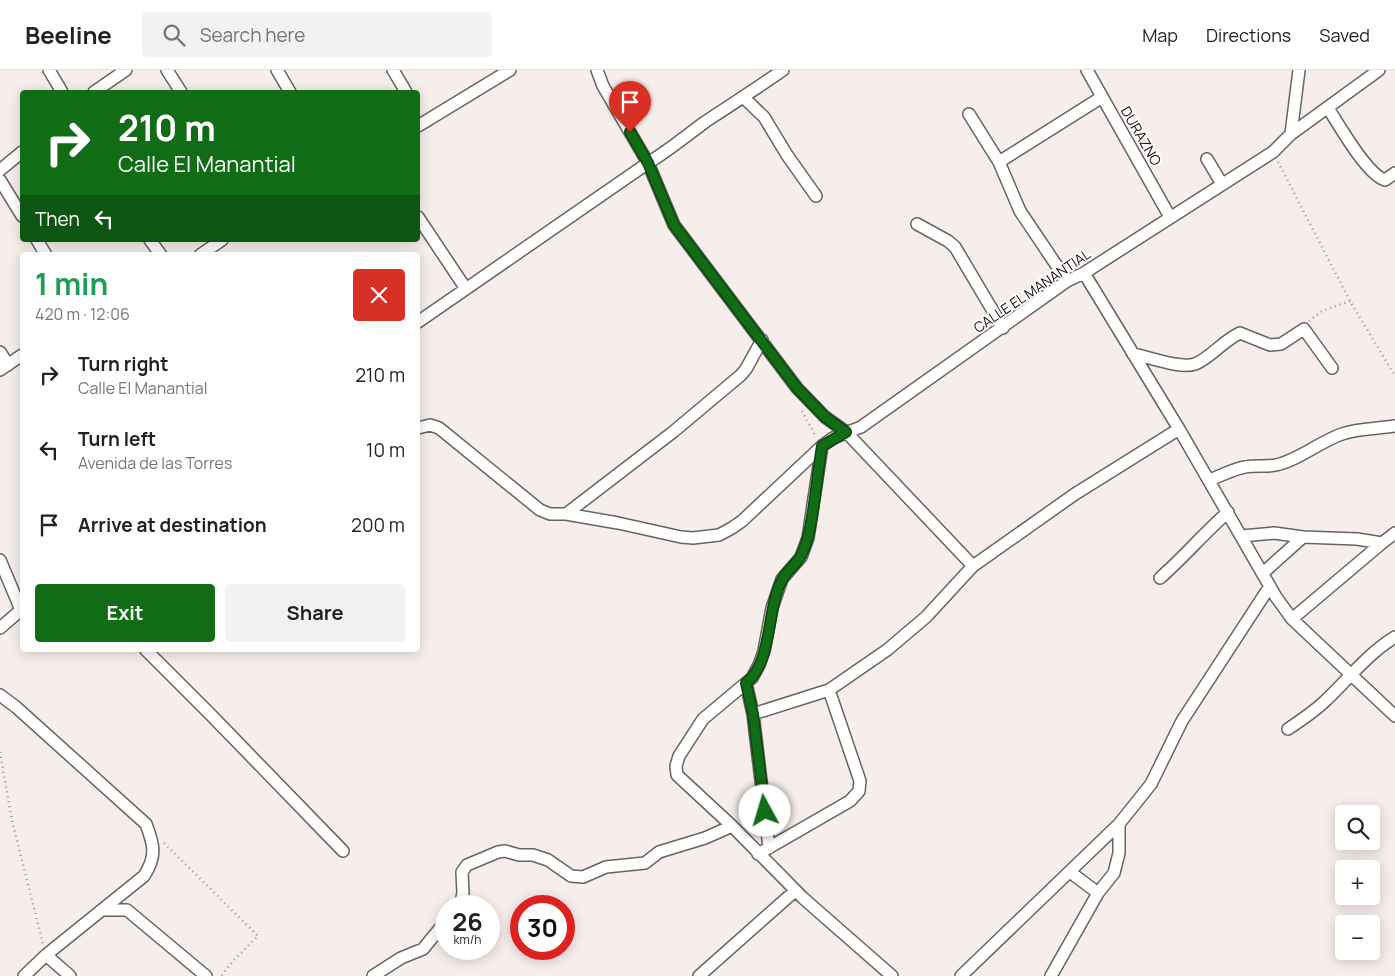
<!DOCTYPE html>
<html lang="en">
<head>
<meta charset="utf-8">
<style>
	:root { --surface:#fff; --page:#f2f2f2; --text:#222; --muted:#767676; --line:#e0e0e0; --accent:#116c16 }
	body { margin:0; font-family:Manrope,sans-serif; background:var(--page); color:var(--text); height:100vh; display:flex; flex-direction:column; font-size:19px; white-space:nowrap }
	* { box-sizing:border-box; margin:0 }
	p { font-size:16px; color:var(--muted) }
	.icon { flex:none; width:28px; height:28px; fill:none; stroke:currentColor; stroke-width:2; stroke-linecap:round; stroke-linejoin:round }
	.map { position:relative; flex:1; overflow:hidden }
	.details { position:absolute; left:20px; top:182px; width:400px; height:400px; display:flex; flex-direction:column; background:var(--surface); border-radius:5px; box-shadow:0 2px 12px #0003 }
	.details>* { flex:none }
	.hud { position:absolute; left:20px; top:20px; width:400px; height:152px; border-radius:5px; box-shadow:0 2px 12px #0003; background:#116c16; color:#fff; overflow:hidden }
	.controls { position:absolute; left:1335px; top:735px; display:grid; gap:10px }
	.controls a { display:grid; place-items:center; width:45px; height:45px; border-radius:5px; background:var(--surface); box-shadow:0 2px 12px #0003; font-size:25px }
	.speed { position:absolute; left:435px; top:825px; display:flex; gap:10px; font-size:25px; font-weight:700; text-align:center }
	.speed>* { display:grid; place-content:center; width:65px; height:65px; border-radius:50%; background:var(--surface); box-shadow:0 2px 12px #0003; line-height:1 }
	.speed small { font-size:12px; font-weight:400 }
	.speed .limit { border:8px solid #d22; background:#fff; color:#111 }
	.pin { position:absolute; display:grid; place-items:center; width:42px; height:42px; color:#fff; margin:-51px -21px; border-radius:50% 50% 50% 0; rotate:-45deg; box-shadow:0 0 5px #0007 }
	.pin .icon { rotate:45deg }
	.me { position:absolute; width:55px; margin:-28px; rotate:354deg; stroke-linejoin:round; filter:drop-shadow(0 0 4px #0008) }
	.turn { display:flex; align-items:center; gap:18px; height:105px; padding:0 15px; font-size:22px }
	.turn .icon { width:65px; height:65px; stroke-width:2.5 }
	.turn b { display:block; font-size:35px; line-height:42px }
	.then { display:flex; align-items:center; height:48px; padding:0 15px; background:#0003; gap:10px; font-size:19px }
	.round { display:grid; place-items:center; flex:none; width:52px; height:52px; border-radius:5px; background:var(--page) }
	.overview { display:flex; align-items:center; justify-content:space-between; height:85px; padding:0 15px }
	h1 { font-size:30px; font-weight:700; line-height:38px; color:#1e9e55 }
	.primary-button { display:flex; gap:10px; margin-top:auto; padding:10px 15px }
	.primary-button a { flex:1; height:58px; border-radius:5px; background:var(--accent); color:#fff; font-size:20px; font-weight:700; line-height:58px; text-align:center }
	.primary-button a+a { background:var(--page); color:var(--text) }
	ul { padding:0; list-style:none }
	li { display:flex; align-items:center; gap:15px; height:75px; padding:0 15px }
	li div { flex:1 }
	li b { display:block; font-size:19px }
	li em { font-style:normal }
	header { display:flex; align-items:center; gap:30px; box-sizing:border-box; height:70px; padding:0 25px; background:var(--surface); border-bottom:1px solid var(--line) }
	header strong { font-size:24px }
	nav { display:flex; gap:28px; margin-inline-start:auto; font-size:18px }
	.search { width:350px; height:45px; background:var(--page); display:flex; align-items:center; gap:12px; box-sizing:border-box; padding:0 18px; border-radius:5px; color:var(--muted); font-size:19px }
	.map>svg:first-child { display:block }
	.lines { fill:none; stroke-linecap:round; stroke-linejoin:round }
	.minor-casing { stroke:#6a6360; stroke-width:14 }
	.path { stroke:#9c9693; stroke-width:2.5; stroke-dasharray:1 4; stroke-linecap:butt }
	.minor { stroke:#fff; stroke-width:11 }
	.route-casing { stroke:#0b460e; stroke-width:12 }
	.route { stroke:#116c16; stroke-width:9 }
	.labels { text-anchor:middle; stroke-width:4; stroke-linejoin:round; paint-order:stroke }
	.street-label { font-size:14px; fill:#110e0d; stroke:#fefcfb }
</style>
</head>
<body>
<header>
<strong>Beeline</strong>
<div class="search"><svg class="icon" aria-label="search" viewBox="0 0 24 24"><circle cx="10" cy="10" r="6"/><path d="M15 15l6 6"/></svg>Search here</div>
<nav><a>Map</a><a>Directions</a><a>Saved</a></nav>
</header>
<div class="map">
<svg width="1395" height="906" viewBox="0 0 1395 906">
	<rect width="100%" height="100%" fill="#f6eeea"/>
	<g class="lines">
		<defs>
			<path id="minor" d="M49,0L62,22
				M167,0L181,22
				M277,0L290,22
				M393,0L406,22
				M597,0L603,16L648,93L674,155L797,318L825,347L846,362L973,496
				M1087,0L1170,147
				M94,22L126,0
				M744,28L764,47L787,85L816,126
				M1328,38C1339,55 1367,105 1385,110L1395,103
				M969,44L999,92L1102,27
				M418,56L510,0
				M1291,64L1299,0
				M1207,89L1222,114
				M999,92L1020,141L1067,211
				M0,100L22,82
				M0,110L22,146
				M418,147L466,219
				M917,154L948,171L955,177L1003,258
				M37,170L46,185
				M150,170L161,185
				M200,185L222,170
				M1084,203L1179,359L1276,527L1292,549L1395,646
				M418,252L648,93C668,81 686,66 705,52C731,35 757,18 783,0
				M0,282L8,295
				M1133,284C1149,287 1180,299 1195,294C1209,289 1224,270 1240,263L1270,275L1281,274L1304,259L1332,298
				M0,300L22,285
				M418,358L430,355L439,358L540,440L550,444H566L618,453L681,467L693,468L719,465L732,458L742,451L822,376L833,368L861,357L1067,211L1084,203L1273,82L1291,64L1379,0
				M822,376L808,468L801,487L782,509L772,538L764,581L759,595L752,608L703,649L679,686L676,696L677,705L732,756L803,828L892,906
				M1209,410C1221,406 1233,399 1245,397C1255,395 1268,397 1276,395C1299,390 1319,372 1342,364C1359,358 1377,359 1395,356
				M566,444L673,362L741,305L746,299L762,270
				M1242,466L1274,463L1303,467
				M0,490L21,540
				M1263,503L1303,467L1357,469L1382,473L1395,463
				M1160,508C1184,487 1204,463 1228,442
				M1292,549L1382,473
				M0,558L22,539
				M146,580L211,645L343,781
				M746,613L753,644L769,778
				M0,625L16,637L146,754C154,775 157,786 144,806L46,885L24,906
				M753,644L829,620L887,580L926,547L973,496L1075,424L1179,359
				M1288,659C1300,651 1312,643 1323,633C1347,611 1367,584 1395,567
				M758,784L850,731L859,721L860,711L829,620
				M1070,802L1098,823
				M458,836L461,832L463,823L462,802L467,795L498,782L505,781L519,785H533L548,790L571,806L583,807L606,797L645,793L659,782L705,768L732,756
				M102,840H127L206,906
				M46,885L70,906
				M373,906L401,888L423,879L446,851
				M699,906L795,821
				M961,906L1119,754
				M1051,906L1098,823L1114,803L1119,783V754L1151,714L1182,651L1270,516"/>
		</defs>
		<use href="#minor" class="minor-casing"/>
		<path class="path" d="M1278,92L1350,231L1395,306
			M1309,251L1322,241L1350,231
			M802,341L816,367
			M0,682L12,751L43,874
			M164,773L258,866L233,891L221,906"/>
		<use href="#minor" class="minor"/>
	</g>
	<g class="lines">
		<defs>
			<path id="route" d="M630,62L648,93L674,155L797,318L825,347L846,362L822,376C817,406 815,438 808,467C806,474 803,483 799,489C794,496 786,502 782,510C766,540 773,592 746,613L753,644L765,741"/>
		</defs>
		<use href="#route" class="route-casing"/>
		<use href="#route" class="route"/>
	</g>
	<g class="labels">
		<g class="street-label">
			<text transform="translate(1141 66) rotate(60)" y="5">DURAZNO</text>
			<text transform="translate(1032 221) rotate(-34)" y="5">CALLE EL MANANTIAL</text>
		</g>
	</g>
</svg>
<div class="controls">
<a><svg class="icon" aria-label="search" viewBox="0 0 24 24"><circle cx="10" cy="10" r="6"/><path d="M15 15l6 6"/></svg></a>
<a>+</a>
<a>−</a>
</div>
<div class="speed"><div>26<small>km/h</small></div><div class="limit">30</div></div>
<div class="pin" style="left:630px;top:62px;background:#d93025"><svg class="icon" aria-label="arrive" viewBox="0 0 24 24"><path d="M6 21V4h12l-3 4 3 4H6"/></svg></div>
<svg class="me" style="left:765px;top:741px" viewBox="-20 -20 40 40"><circle r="19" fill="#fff"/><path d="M0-13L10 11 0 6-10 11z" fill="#116c16"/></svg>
<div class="hud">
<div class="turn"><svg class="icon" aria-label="right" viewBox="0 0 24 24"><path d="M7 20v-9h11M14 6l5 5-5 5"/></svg><div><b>210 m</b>Calle El Manantial</div></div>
<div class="then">Then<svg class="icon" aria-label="left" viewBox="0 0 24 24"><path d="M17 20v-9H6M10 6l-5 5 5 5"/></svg></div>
</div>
<section class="details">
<div class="overview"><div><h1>1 min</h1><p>420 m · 12:06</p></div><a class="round" style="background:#d93025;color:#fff"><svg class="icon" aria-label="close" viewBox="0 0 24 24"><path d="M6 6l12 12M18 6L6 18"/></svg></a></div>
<ul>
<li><svg class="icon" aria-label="right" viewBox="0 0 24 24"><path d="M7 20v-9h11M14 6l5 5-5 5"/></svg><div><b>Turn right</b><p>Calle El Manantial</p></div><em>210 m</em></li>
<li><svg class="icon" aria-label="left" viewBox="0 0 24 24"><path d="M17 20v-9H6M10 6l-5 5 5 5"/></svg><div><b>Turn left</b><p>Avenida de las Torres</p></div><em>10 m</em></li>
<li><svg class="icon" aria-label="arrive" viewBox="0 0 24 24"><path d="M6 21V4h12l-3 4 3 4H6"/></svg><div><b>Arrive at destination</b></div><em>200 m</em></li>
</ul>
<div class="primary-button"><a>Exit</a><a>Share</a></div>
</section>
</div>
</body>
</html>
